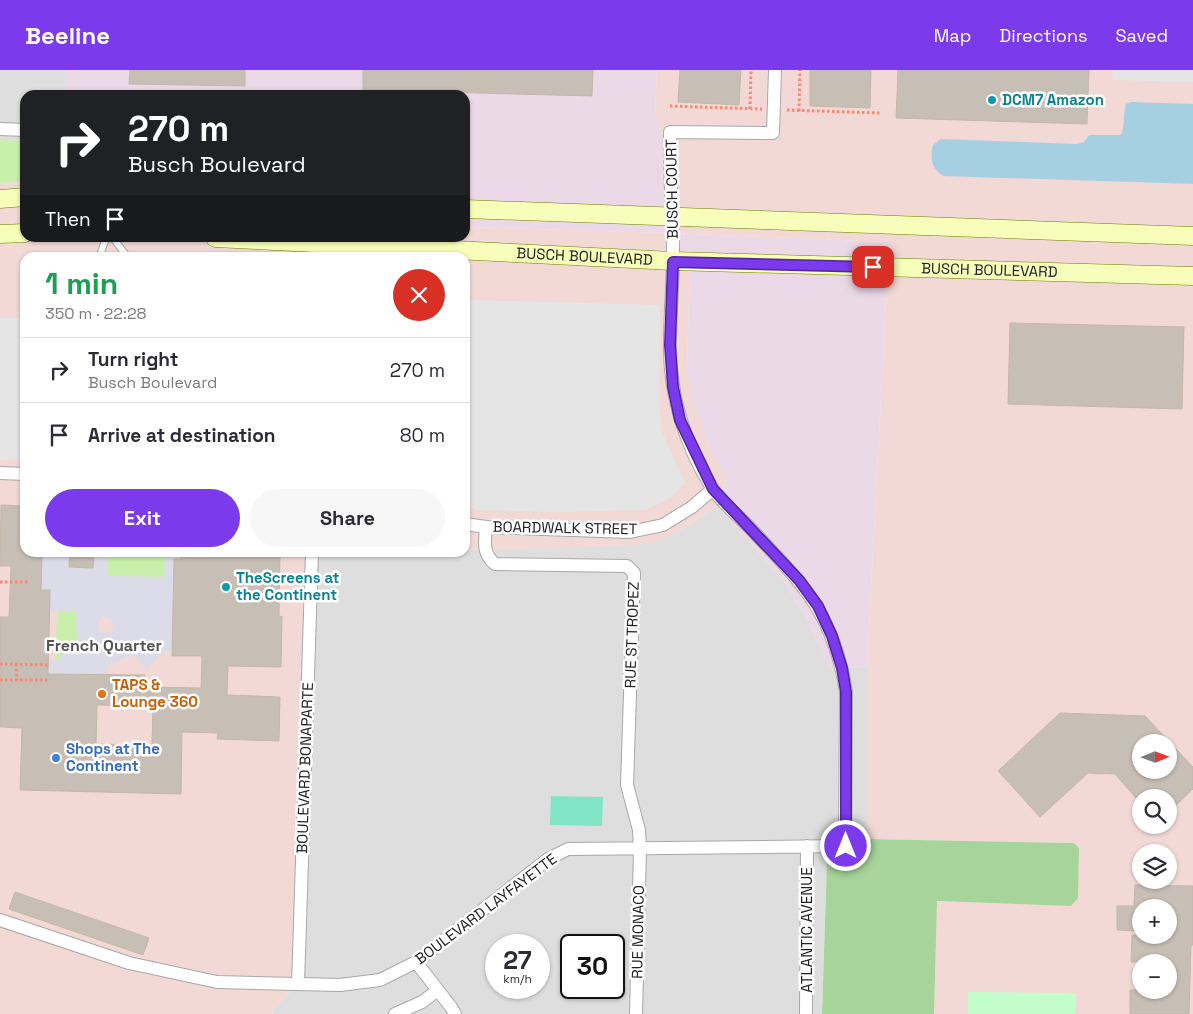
<!DOCTYPE html>
<html lang="en">
<head>
<meta charset="utf-8">
<style>
	:root { --surface:#fff; --page:#f7f7f7; --text:#2b2b33; --muted:#7c7c81; --line:#e1e1e2; --accent:#7c3aed }
	body { margin:0; font-family:"Space Grotesk",sans-serif; background:var(--page); color:var(--text); height:100vh; display:flex; flex-direction:column; font-size:19px; white-space:nowrap }
	* { box-sizing:border-box; margin:0 }
	p { font-size:16px; color:var(--muted) }
	.icon { flex:none; width:28px; height:28px; fill:none; stroke:currentColor; stroke-width:2; stroke-linecap:round; stroke-linejoin:round }
	.map { position:relative; flex:1; overflow:hidden }
	.panel { position:absolute; left:20px; top:182px; width:450px; height:305px; display:flex; flex-direction:column; background:var(--surface); border-radius:15px; box-shadow:0 1px 4px #0004 }
	.panel>* { flex:none }
	.hud { position:absolute; left:20px; top:20px; width:450px; height:152px; border-radius:15px; box-shadow:0 1px 4px #0004; background:#202124; color:#fff; overflow:hidden }
	.needle { width:32px; rotate:89deg }
	.fabs { position:absolute; left:1132px; top:664px; display:grid; gap:10px }
	.fabs a { display:grid; place-items:center; width:45px; height:45px; border-radius:50%; background:var(--surface); box-shadow:0 1px 4px #0004; font-size:25px }
	.speed { position:absolute; left:485px; top:864px; display:flex; gap:10px; font-size:25px; font-weight:700; text-align:center }
	.speed>* { display:grid; place-content:center; width:65px; height:65px; border-radius:50%; background:var(--surface); box-shadow:0 1px 4px #0004; line-height:1 }
	.speed small { font-size:12px; font-weight:400 }
	.speed .limit { border:2px solid #111; border-radius:8px; background:#fff; color:#111 }
	.pin { position:absolute; display:grid; place-items:center; width:42px; height:42px; color:#fff; margin:-21px; border-radius:10px; box-shadow:0 2px 8px #0006 }
	.me { position:absolute; width:55px; margin:-28px; rotate:0deg; stroke-linejoin:round; filter:drop-shadow(0 0 4px #0008) }
	.turn { display:flex; align-items:center; gap:18px; height:105px; padding:0 25px; font-size:22px }
	.turn .icon { width:65px; height:65px; stroke-width:2.5 }
	.turn b { display:block; font-size:35px; line-height:42px }
	.then { display:flex; align-items:center; height:48px; padding:0 25px; background:#0003; gap:10px; font-size:19px }
	.round { display:grid; place-items:center; flex:none; width:52px; height:52px; border-radius:26px; background:var(--page) }
	.headline { display:flex; align-items:center; justify-content:space-between; height:85px; padding:0 25px }
	h1 { font-size:30px; font-weight:700; line-height:38px; color:#1e9e55 }
	.button { display:flex; gap:10px; margin-top:auto; padding:10px 25px }
	.button a { flex:1; height:58px; border-radius:30px; background:var(--accent); color:#fff; font-size:20px; font-weight:700; line-height:58px; text-align:center }
	.button a+a { background:var(--page); color:var(--text) }
	ul { padding:0; list-style:none }
	li { display:flex; align-items:center; gap:15px; height:65px; padding:0 25px; border-top:1px solid var(--line) }
	li div { flex:1 }
	li b { display:block; font-size:19px }
	li em { font-style:normal }
	header { display:flex; align-items:center; gap:30px; box-sizing:border-box; height:70px; padding:0 25px; background:var(--accent); color:#fff }
	header strong { font-size:24px }
	nav { display:flex; gap:28px; margin-inline-start:auto; font-size:18px }
	.map>svg:first-child { display:block }
	.residential { fill:#dfdede; fill-rule:evenodd }
	.commercial { fill:#f3d9d6; fill-rule:evenodd }
	.industrial { fill:#ecd9e7 }
	.grass { fill:#c8efab }
	.forest { fill:#a7d49a }
	.park { fill:#c4fdcc }
	.pitch { fill:#81e5c5 }
	.parking { fill:#e5e5e5 }
	.plaza { fill:#dcdce8; fill-rule:evenodd }
	.water { fill:#a6d0e2 }
	.building { fill:#c7beb6; stroke:#c5b7a9; fill-rule:evenodd }
	.lines { fill:none; stroke-linecap:round; stroke-linejoin:round }
	.service-casing { stroke:#a8a8a8; stroke-width:8 }
	.minor-casing { stroke:#a8a8a8; stroke-width:14 }
	.secondary-casing { stroke:#6a8100; stroke-width:19 }
	.path { stroke:#ff856c; stroke-width:3; stroke-dasharray:2.5 2.5; stroke-linecap:butt }
	.service { stroke:#fff; stroke-width:6 }
	.minor { stroke:#fff; stroke-width:12 }
	.secondary { stroke:#f6feba; stroke-width:18 }
	.route-casing { stroke:#51269a; stroke-width:12 }
	.route { stroke:#7c3aed; stroke-width:9 }
	.culture-dot { fill:#0f9aa8; stroke:#fff; stroke-width:2 }
	.food-dot { fill:#e8710a; stroke:#fff; stroke-width:2 }
	.shop-dot { fill:#3f7fe0; stroke:#fff; stroke-width:2 }
	.labels { text-anchor:middle; stroke-width:5; stroke-linejoin:round; paint-order:stroke }
	.culture-label { font-size:15px; font-weight:bold; fill:#0d838f; stroke:#fff; text-anchor:start }
	.street-label { font-size:15px; fill:#212121; stroke:#fff }
	.food-label { font-size:15px; font-weight:bold; fill:#c56008; stroke:#fff; text-anchor:start }
	.shop-label { font-size:15px; font-weight:bold; fill:#366cbe; stroke:#fff; text-anchor:start }
	.neighbourhood-label { font-size:16px; font-weight:bold; fill:#545454; stroke:#fff }
</style>
</head>
<body>
<header>
<strong>Beeline</strong>
<nav><a>Map</a><a>Directions</a><a>Saved</a></nav>
</header>
<div class="map">
<svg width="1193" height="944" viewBox="0 0 1193 944">
	<rect width="100%" height="100%" fill="#f2efe8"/>
	<path class="residential" d="M0,0H66L65,25H25V71L0,70Z
		M717,436L783,510L804,544L831,600L867,596V769L845,790L827,792L822,944H273V939L298,914L312,483L465,482V479L485,481L683,459ZM496,875H539V918H496ZM571,875H614V918H571Z"/>
	<path class="commercial" d="M657,0H1193V944H934L937,831L1071,836L1079,778L1074,773L867,769V596L889,172L668,163L691,207L689,227L687,298L706,370L727,409L717,436L683,459L650,474L485,481L465,479V188H25V482L312,483L298,914L273,939L272,944H0V113L25,112V168H465V157L667,163L669,83L655,44ZM1141,672H1169V700H1141ZM1141,728H1169V755H1141ZM1141,782H1169V810H1141ZM1141,838H1169V865H1141ZM1141,892H1169V920H1141Z"/>
	<path class="industrial" d="M66,0H657L655,44L669,83L667,163L889,172L867,596L831,600L804,544L783,510L717,436L727,409L706,370L693,329L687,298L689,227L691,207L667,163L465,157V25H65Z"/>
	<path class="grass" d="M0,70L25,71V112L0,113Z
		M108,483H165V507L108,506Z
		M77,541L76,560L79,568L55,591L57,542Z"/>
	<path class="forest" d="M867,769L1074,773L1079,778L1078,828L1071,836L937,831L934,944H822L827,792L845,790Z"/>
	<path class="park" d="M968,922L1076,923L1075,944H968Z"/>
	<path class="pitch" d="M551,726L603,727L602,756L550,755Z"/>
	<path class="parking" d="M1113,0H1193V12L1112,10Z
		M465,230L660,235L659,334L662,362L685,413L670,428L646,440L556,442L477,440L465,435Z
		M0,248H25V390H0Z"/>
	<path class="plaza" d="M94,483H108V506L164,507L165,483H181V489H174L172,581H165L147,599L132,584L116,593L108,594L107,612L94,604H60V614H49V591H55L79,568L76,560L77,541L50,542V520H28L29,497H42V485L70,486V497L93,498ZM102,547H109L113,552V559L108,563H102L98,559V552Z"/>
	<path class="water" d="M1131,32L1193,34V114L943,106C931,98 930,88 933,75L941,69L1077,74L1084,72L1089,65H1121C1125,55 1123,44 1126,34Z"/>
	<path class="building" d="M130,0H245V16L129,14Z
		M363,0H593L592,26L363,20Z
		M680,0H741L739,35L678,32Z
		M810,0H871L870,38L810,36Z
		M898,0H1089L1087,54L896,48Z
		M1010,253L1184,257L1182,339L1008,334Z
		M1,435L25,436V482H42L41,520H50L48,604L145,605L144,617L201,618L202,586H172L174,489H181V482H280L279,547L282,546L281,597L228,596L227,625L280,627L279,671L217,669L218,663L182,662L181,724L20,720L22,658L0,657V547H9L11,496H0ZM97,635L153,636L152,675L96,674Z
		M70,482H94L93,498L69,497Z
		M1060,643L1145,646L1193,697V719L1169,742V728H1136L1115,704L1088,703L1040,747L998,701ZM1141,672H1169V700H1141Z
		M1135,815L1193,816V875H1191L1189,944H1130V920H1169V892H1131L1132,865H1169V838H1141V861L1117,860V836H1134Z
		M15,822L149,868L143,885L9,839Z"/>
	<g class="lines">
		<defs>
			<path id="service" d="M113,168L126,185V188
				M99,188L106,168"/>
			<path id="minor" d="M0,59L25,60
				M0,403L25,404
				M465,454L486,457L630,462L663,455L692,437L713,419
				M486,457C485,472 482,483 495,494L627,496L634,503L627,715L639,760L640,779L636,944
				M0,850L129,893L217,912L340,915L380,910L416,892L548,789L568,779L845,776L846,622C834,544 803,514 751,459C739,446 721,432 712,418C685,375 669,324 670,274C670,244 673,213 673,183C673,143 669,102 670,62L773,63L775,0
				M416,892L451,937L455,944
				M298,914L312,482
				M395,944L422,932L438,920
				M806,944L807,776"/>
			<g id="secondary">
				<path d="M0,129L25,127"/>
				<path d="M465,139L1193,166"/>
				<path d="M0,164L25,163"/>
				<path id="s1" d="M215,168L673,191L1193,206"/>
			</g>
		</defs>
		<use href="#service" class="service-casing"/>
		<use href="#minor" class="minor-casing"/>
		<use href="#secondary" class="secondary-casing"/>
		<path class="path" d="M670,36L762,39
			M750,39L751,0
			M787,40L880,43
			M799,41L800,0
			M0,512H29
			M0,594L49,595
			M16,594L17,610
			M0,610H49"/>
		<use href="#service" class="service"/>
		<use href="#minor" class="minor"/>
		<use href="#secondary" class="secondary"/>
	</g>
	<g class="lines">
		<defs>
			<path id="route" d="M846,776V622L842,598L832,566L818,536L799,510L713,419L680,350L673,317L670,275L673,192L873,197"/>
		</defs>
		<use href="#route" class="route-casing"/>
		<use href="#route" class="route"/>
	</g>
	<g class="culture-dot">
		<circle cx="992" cy="30" r="5"/>
		<circle cx="226" cy="517" r="5"/>
	</g>
	<circle class="food-dot" cx="102" cy="624" r="5"/>
	<circle class="shop-dot" cx="56" cy="688" r="5"/>
	<g class="labels">
		<g class="culture-label">
			<text x="1002" y="35">DCM7 Amazon</text>
			<text x="236" y="513">TheScreens at<tspan x="236" dy="17">the Continent</tspan></text>
		</g>
		<g class="street-label">
			<text transform="translate(672 119) rotate(-91)" y="5">BUSCH COURT</text>
			<text dy="5" stroke="none"><textPath href="#s1" startOffset="370">BUSCH BOULEVARD</textPath></text>
			<text dy="5" stroke="none"><textPath href="#s1" startOffset="775">BUSCH BOULEVARD</textPath></text>
			<text transform="translate(565 458) rotate(1)" y="5">BOARDWALK STREET</text>
			<text transform="translate(632 565) rotate(-88)" y="5">RUE ST TROPEZ</text>
			<text transform="translate(305 698) rotate(-88)" y="5">BOULEVARD BONAPARTE</text>
			<text transform="translate(486 839) rotate(-37)" y="5">BOULEVARD LAYFAYETTE</text>
			<text transform="translate(807 860) rotate(-90)" y="5">ATLANTIC AVENUE</text>
			<text transform="translate(638 862) rotate(-89)" y="5">RUE MONACO</text>
		</g>
		<g class="food-label">
			<text x="112" y="620">TAPS &amp;<tspan x="112" dy="17">Lounge 360</tspan></text>
		</g>
		<g class="shop-label">
			<text x="66" y="684">Shops at The<tspan x="66" dy="17">Continent</tspan></text>
		</g>
		<g class="neighbourhood-label">
			<text x="104" y="581">French Quarter</text>
		</g>
	</g>
</svg>
<div class="fabs">
<a><svg class="needle" viewBox="-14 -14 28 28"><path d="M0-13l5 13h-10z" fill="#e53935"/><path d="M0 13l5-13h-10z" fill="#7c7c81"/></svg></a>
<a><svg class="icon" aria-label="search" viewBox="0 0 24 24"><circle cx="10" cy="10" r="6"/><path d="M15 15l6 6"/></svg></a>
<a><svg class="icon" aria-label="layers" viewBox="0 0 24 24"><path d="M12 4l9 5-9 5-9-5zM3 14l9 5 9-5"/></svg></a>
<a>+</a>
<a>−</a>
</div>
<div class="speed"><div>27<small>km/h</small></div><div class="limit">30</div></div>
<div class="pin" style="left:873px;top:197px;background:#d93025"><svg class="icon" aria-label="arrive" viewBox="0 0 24 24"><path d="M6 21V4h12l-3 4 3 4H6"/></svg></div>
<svg class="me" style="left:846px;top:776px" viewBox="-20 -20 40 40"><circle r="17" fill="#7c3aed" stroke="#fff" stroke-width="3"/><path d="M0-11L8 9 0 5-8 9z" fill="#fff"/></svg>
<div class="hud">
<div class="turn"><svg class="icon" aria-label="right" viewBox="0 0 24 24"><path d="M7 20v-9h11M14 6l5 5-5 5"/></svg><div><b>270 m</b>Busch Boulevard</div></div>
<div class="then">Then<svg class="icon" aria-label="arrive" viewBox="0 0 24 24"><path d="M6 21V4h12l-3 4 3 4H6"/></svg></div>
</div>
<section class="panel">
<div class="headline"><div><h1>1 min</h1><p>350 m · 22:28</p></div><a class="round" style="background:#d93025;color:#fff"><svg class="icon" aria-label="close" viewBox="0 0 24 24"><path d="M6 6l12 12M18 6L6 18"/></svg></a></div>
<ul>
<li><svg class="icon" aria-label="right" viewBox="0 0 24 24"><path d="M7 20v-9h11M14 6l5 5-5 5"/></svg><div><b>Turn right</b><p>Busch Boulevard</p></div><em>270 m</em></li>
<li><svg class="icon" aria-label="arrive" viewBox="0 0 24 24"><path d="M6 21V4h12l-3 4 3 4H6"/></svg><div><b>Arrive at destination</b></div><em>80 m</em></li>
</ul>
<div class="button"><a>Exit</a><a>Share</a></div>
</section>
</div>
</body>
</html>
